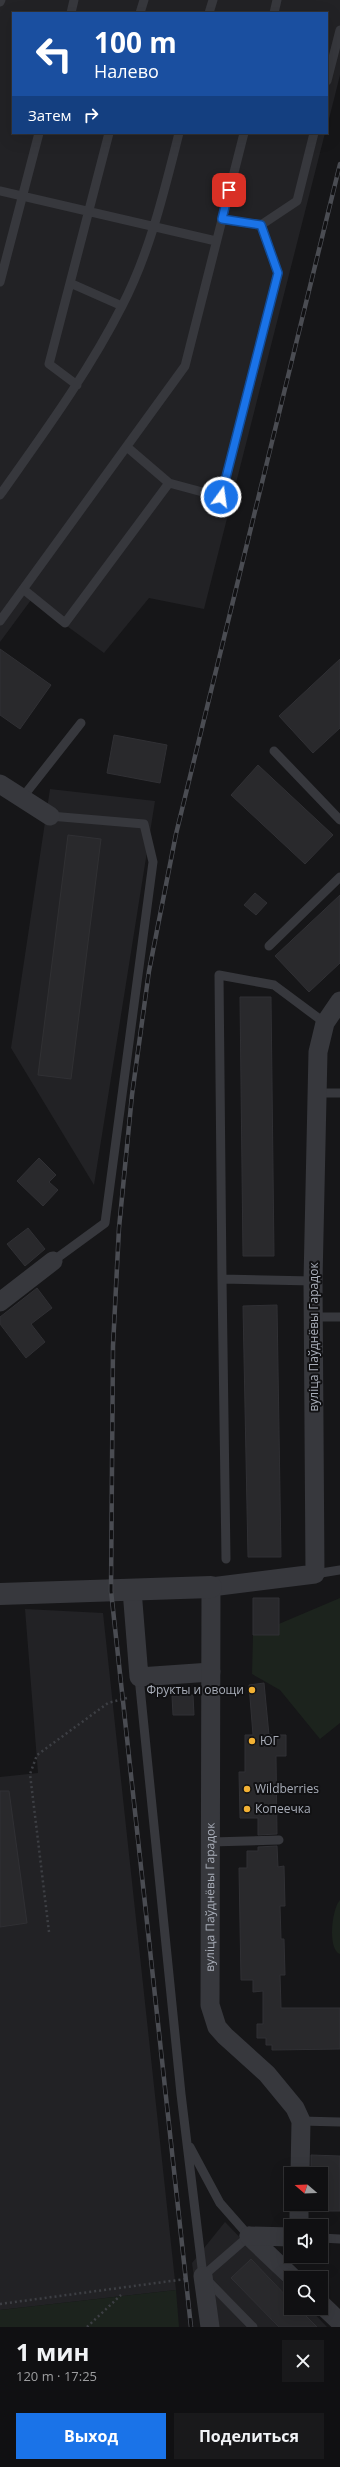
<!DOCTYPE html>
<html lang="ru">
<head>
<meta charset="utf-8">
<style>
	:root { --surface:#101012; --page:#19191b; --text:#f1f3f6; --muted:#9c9d9f; --line:#303032; --accent:#1a73e8 }
	body { margin:0; font-family:"Open Sans",sans-serif; background:var(--page); color:var(--text); height:100vh; display:flex; flex-direction:column; font-size:15px; white-space:nowrap }
	* { box-sizing:border-box; margin:0 }
	p { font-size:13px; color:var(--muted) }
	.icon { flex:none; width:22px; height:22px; fill:none; stroke:currentColor; stroke-width:2; stroke-linecap:round; stroke-linejoin:round }
	.map { position:relative; height:2327px; overflow:hidden }
	.drawer { display:flex; flex-direction:column; background:var(--surface); flex:1 }
	.drawer>* { flex:none }
	.hud { position:absolute; left:12px; top:12px; width:316px; height:122px; border-radius:0px; box-shadow:0 4px 16px #0002,0 0 0 1px var(--line); background:#1a4fa0; color:#fff; overflow:hidden }
	.needle { width:26px; rotate:289deg }
	.tools { position:absolute; left:284px; top:2167px; display:grid; gap:8px }
	.tools a { display:grid; place-items:center; width:44px; height:44px; border-radius:0px; background:var(--surface); box-shadow:0 4px 16px #0002,0 0 0 1px var(--line); font-size:20px }
	.pin { position:absolute; display:grid; place-items:center; width:34px; height:34px; color:#fff; margin:-17px; border-radius:8px; box-shadow:0 2px 6px #0006 }
	.me { position:absolute; width:44px; margin:-22px; rotate:14deg; stroke-linejoin:round; filter:drop-shadow(0 0 3px #0008) }
	.turn { display:flex; align-items:center; gap:14px; height:84px; padding:0 16px; font-size:18px }
	.turn .icon { width:52px; height:52px; stroke-width:2.5 }
	.turn b { display:block; font-size:28px; line-height:34px }
	.then { display:flex; align-items:center; height:38px; padding:0 16px; background:#0003; gap:8px; font-size:15px }
	.round { display:grid; place-items:center; flex:none; width:42px; height:42px; border-radius:0px; background:var(--page) }
	.head { display:flex; align-items:center; justify-content:space-between; height:68px; padding:0 16px }
	h1 { font-size:24px; font-weight:700; line-height:30px }
	.cta { display:flex; gap:8px; margin-top:auto; padding:8px 16px }
	.cta a { flex:1; height:46px; border-radius:0px; background:var(--accent); color:#fff; font-size:16px; font-weight:700; line-height:46px; text-align:center }
	.cta a+a { background:var(--page); color:var(--text) }
	.map>svg:first-child { display:block }
	.built { fill:#222225 }
	.green { fill:#1c231d }
	.building { fill:#29292c; stroke:#303034 }
	.lines { fill:none; stroke-linecap:round; stroke-linejoin:round }
	.path { stroke:#3d3f44; stroke-width:2.5; stroke-dasharray:2 3; stroke-linecap:butt }
	.service { stroke:#37383d; stroke-width:9 }
	.minor { stroke:#37383d; stroke-width:19 }
	.tertiary { stroke:#37383d; stroke-width:22 }
	.rail-casing { stroke:#4a4c52; stroke-width:4.5 }
	.rail { stroke:#111113; stroke-width:3; stroke-dasharray:9; stroke-linecap:butt }
	.route-casing { stroke:#114b97; stroke-width:10 }
	.route { stroke:#1a73e8; stroke-width:7 }
	.poi-dot { fill:#f2b134; stroke:#111113; stroke-width:1.5 }
	.labels { text-anchor:middle; stroke-width:4; stroke-linejoin:round; paint-order:stroke }
	.street-label { font-size:12px; fill:#a8adb8; stroke:#111113 }
	.poi-label { font-size:12px; fill:#a8adb8; stroke:#111113; text-anchor:start }
</style>
</head>
<body>
<div class="map">
<svg width="340" height="2327" viewBox="0 0 340 2327">
	<rect width="100%" height="100%" fill="#161618"/>
	<path class="built" d="M0,0H340V75L327,127V13H13V133H325L204,609L149,598L104,653L31,600L0,642Z
		M50,789L155,801L94,1185L11,1048Z
		M25,1609L103,1613L176,2290L0,2310V1777L38,1773Z
		M225,2222L291,2290V2308H309L327,2327H201L192,2263Z"/>
	<path class="green" d="M340,1598V1723L320,1739L280,1690L252,1674L253,1635Z
		M340,1900V1954C327,1949 332,1908 340,1900Z
		M176,2290L179,2327H0V2310Z"/>
	<path class="building" d="M0,649L51,685L20,729L0,715Z
		M340,659V728L313,753L279,716Z
		M114,735L167,745L160,783L107,773Z
		M258,765L333,835L305,864L231,795Z
		M68,835L101,839L71,1079L38,1075Z
		M255,893L267,903L256,915L244,905Z
		M340,895V963L309,992L275,956Z
		M240,997H271L274,1256H243Z
		M39,1158L56,1175L49,1182L58,1190L43,1206L17,1181Z
		M28,1228L45,1249L25,1266L7,1244Z
		M37,1288L52,1308L31,1324L45,1342L26,1358L0,1324V1317Z
		M277,1305L281,1557H248L243,1306Z
		M253,1598H279V1635H253Z
		M264,1683L269,1735H286V1756H276L277,1834L258,1835V1818H240L239,1772H245V1735H253L249,1685Z
		M193,1695L194,1715H173L172,1696Z
		M0,1791H9L27,1923L0,1927Z
		M277,1846L278,1867L284,1866L285,1906H280L281,1939H284L285,1975H280L281,2008H340V2049L272,2050V2045H266V2038H257V2024H263V1991L253,1992V1980H241L239,1868H247V1851H258V1847Z
		M311,2155L340,2156V2211H321V2174H311Z
		M251,2259L291,2301V2308H298L317,2327H279L231,2278Z"/>
	<g class="lines">
		<path class="path" d="M49,1932L30,1774L37,1755L108,1703L127,1698
			M0,2304L186,2279
			M87,2327L121,2295"/>
		<path class="service" d="M0,2L1,0
			M71,13L74,0
			M140,13L144,0
			M209,13L213,0
			M274,13L277,0
			M327,81L340,30
			M0,191L216,241
			M222,219L261,225L297,201L314,133
			M0,282L39,133
			M70,283L122,306
			M77,385L49,364L109,133
			M127,447L169,483L221,497L278,273L261,225
			M0,495C43,434 88,373 122,306C150,252 164,192 179,133
			M23,589L65,623L169,483
			M0,621L185,366L244,133
			M274,751L340,820
			M22,798L81,723
			M50,816L144,824L153,862L105,1223L53,1261
			M269,946L340,877
			M318,1093H340
			M222,1279L219,975L274,985L325,1023
			M314,1317H340
			M226,1559L222,1279L313,1281
			M315,1574L340,1570
			M139,1677L181,2094L203,2276L253,2327
			M211,1842L279,1840
			M301,2121L340,2122
			M190,2147L220,2203L249,2236L203,2276
			M321,2238L340,2239"/>
		<g class="minor">
			<path d="M0,784L50,816"/>
			<path d="M0,1302L53,1261"/>
			<path d="M132,1590L139,1677L211,1672"/>
			<path id="s1" d="M300,2174L301,2121L295,2108L267,2074L225,2036L217,2027L210,2005L211,1587L315,1574L313,1281L318,1052L325,1023L340,1001"/>
			<path d="M299,2226V2204"/>
			<path d="M249,2236L293,2278"/>
			<path d="M249,2236L291,2237"/>
			<path d="M203,2276L210,2327"/>
			<path d="M321,2304L340,2322"/>
		</g>
		<path class="tertiary" d="M0,1594L211,1587"/>
		<defs>
			<path id="rail" d="M191,2327L111,1591L113,1346L119,1228L132,1095L149,971L176,834L340,164"/>
		</defs>
		<use href="#rail" class="rail-casing"/>
		<use href="#rail" class="rail"/>
	</g>
	<g class="lines">
		<defs>
			<path id="route" d="M221,497L278,273L261,225L222,219L229,190"/>
		</defs>
		<use href="#route" class="route-casing"/>
		<use href="#route" class="route"/>
	</g>
	<g class="poi-dot">
		<circle cx="252" cy="1690" r="4"/>
		<circle cx="252" cy="1741" r="4"/>
		<circle cx="247" cy="1789" r="4"/>
		<circle cx="247" cy="1809" r="4"/>
	</g>
	<g class="labels">
		<g class="street-label">
			<text transform="translate(314 1337) rotate(-90)" y="4">вуліца Паўднёвы Гарадок</text>
			<text dy="4" stroke="none"><textPath href="#s1" startOffset="311">вуліца Паўднёвы Гарадок</textPath></text>
		</g>
		<g class="poi-label">
			<text x="244" y="1694" text-anchor="end">Фрукты и овощи</text>
			<text x="260" y="1745">ЮГ</text>
			<text x="255" y="1793">Wildberries</text>
			<text x="255" y="1813">Копеечка</text>
		</g>
	</g>
</svg>
<div class="tools">
<a><svg class="needle" viewBox="-14 -14 28 28"><path d="M0-13l5 13h-10z" fill="#e53935"/><path d="M0 13l5-13h-10z" fill="#9c9d9f"/></svg></a>
<a><svg class="icon" aria-label="sound" viewBox="0 0 24 24"><path d="M4 9h4l5-4v14l-5-4H4zM17 9q2 3 0 6"/></svg></a>
<a><svg class="icon" aria-label="search" viewBox="0 0 24 24"><circle cx="10" cy="10" r="6"/><path d="M15 15l6 6"/></svg></a>
</div>
<div class="pin" style="left:229px;top:190px;background:#d93025"><svg class="icon" aria-label="arrive" viewBox="0 0 24 24"><path d="M6 21V4h12l-3 4 3 4H6"/></svg></div>
<svg class="me" style="left:221px;top:497px" viewBox="-20 -20 40 40"><circle r="17" fill="#1a73e8" stroke="#fff" stroke-width="3"/><path d="M0-11L8 9 0 5-8 9z" fill="#fff"/></svg>
<div class="hud">
<div class="turn"><svg class="icon" aria-label="left" viewBox="0 0 24 24"><path d="M17 20v-9H6M10 6l-5 5 5 5"/></svg><div><b>100 m</b>Налево</div></div>
<div class="then">Затем<svg class="icon" aria-label="right" viewBox="0 0 24 24"><path d="M7 20v-9h11M14 6l5 5-5 5"/></svg></div>
</div>
</div>
<section class="drawer">
<div class="head"><div><h1>1 мин</h1><p>120 m · 17:25</p></div><a class="round"><svg class="icon" aria-label="close" viewBox="0 0 24 24"><path d="M6 6l12 12M18 6L6 18"/></svg></a></div>
<div class="cta"><a>Выход</a><a>Поделиться</a></div>
</section>
</body>
</html>
